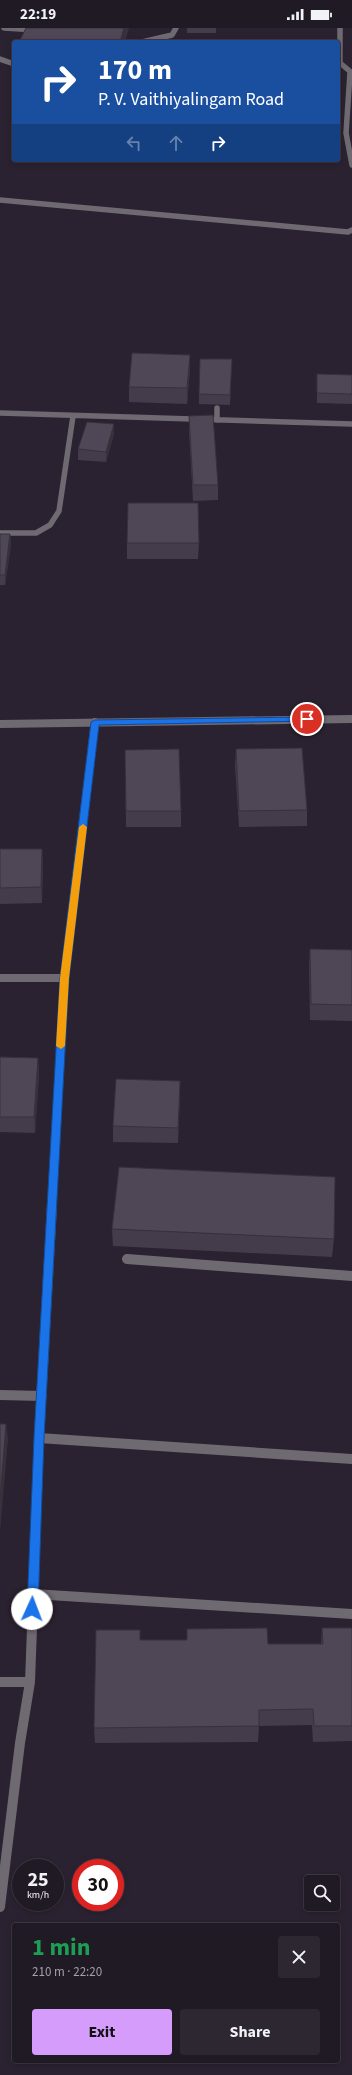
<!DOCTYPE html>
<html lang="en">
<head>
<meta charset="utf-8">
<style>
	:root { --surface:#201a24; --page:#2d2731; --text:#f1f3f6; --muted:#a2a1a6; --line:#3d3841; --accent:#d59cfb }
	body { margin:0; font-family:"Source Sans 3",sans-serif; background:var(--page); color:var(--text); height:100vh; display:flex; flex-direction:column; font-size:15px; white-space:nowrap }
	* { box-sizing:border-box; margin:0 }
	p { font-size:13px; color:var(--muted) }
	.icon { flex:none; width:22px; height:22px; fill:none; stroke:currentColor; stroke-width:2; stroke-linecap:round; stroke-linejoin:round }
	.map { position:relative; flex:1; overflow:hidden }
	.panel { position:absolute; left:12px; top:1895px; width:328px; height:140px; display:flex; flex-direction:column; background:var(--surface); border-radius:4px; box-shadow:0 2px 6px #0003,0 0 0 1px var(--line) }
	.panel>* { flex:none }
	.hud { position:absolute; left:12px; top:12px; width:328px; height:122px; border-radius:4px; box-shadow:0 2px 6px #0003,0 0 0 1px var(--line); background:#1a4fa0; color:#fff; overflow:hidden }
	.buttons { position:absolute; left:304px; top:1847px; display:grid; gap:8px }
	.buttons a { display:grid; place-items:center; width:36px; height:36px; border-radius:4px; background:var(--surface); box-shadow:0 2px 6px #0003,0 0 0 1px var(--line); font-size:20px }
	.speed { position:absolute; left:12px; top:1831px; display:flex; gap:8px; font-size:20px; font-weight:700; text-align:center }
	.speed>* { display:grid; place-content:center; width:52px; height:52px; border-radius:50%; background:var(--surface); box-shadow:0 2px 6px #0003,0 0 0 1px var(--line); line-height:1 }
	.speed small { font-size:10px; font-weight:400 }
	.speed .limit { border:6px solid #d22; background:#fff; color:#111 }
	.pin { position:absolute; display:grid; place-items:center; width:34px; height:34px; color:#fff; margin:-17px; border:2px solid #fff; border-radius:50%; box-shadow:0 1px 4px #0007 }
	.me { position:absolute; width:44px; margin:-22px; rotate:2deg; stroke-linejoin:round; filter:drop-shadow(0 0 3px #0008) }
	.turn { display:flex; align-items:center; gap:14px; height:84px; padding:0 20px; font-size:18px }
	.turn .icon { width:52px; height:52px; stroke-width:2.5 }
	.turn b { display:block; font-size:28px; line-height:34px }
	.lanes { display:flex; align-items:center; height:38px; padding:0 20px; background:#0003; justify-content:center; gap:20px; direction:ltr }
	.lanes .off { opacity:.35 }
	.round { display:grid; place-items:center; flex:none; width:42px; height:42px; border-radius:4px; background:var(--page) }
	.summary { display:flex; align-items:center; justify-content:space-between; height:68px; padding:0 20px }
	h1 { font-size:24px; font-weight:700; line-height:30px; color:#1e9e55 }
	.action { display:flex; gap:8px; margin-top:auto; padding:8px 20px }
	.action a { flex:1; height:46px; border-radius:4px; background:var(--accent); color:#111; font-size:16px; font-weight:700; line-height:46px; text-align:center }
	.action a+a { background:var(--page); color:var(--text) }
	.status { display:flex; justify-content:space-between; align-items:center; height:28px; padding:0 20px; background:var(--surface); direction:ltr }
	.status svg { height:11px; fill:currentColor }
	.map>svg:first-child { display:block }
	.lines { fill:none; stroke-linecap:round; stroke-linejoin:round }
	.service { stroke:#6f6a72; stroke-width:5.5 }
	.minor-far2 { stroke:#6f6a72; stroke-width:5.5 }
	.minor-far1 { stroke:#6f6a72; stroke-width:8 }
	.minor { stroke:#6f6a72; stroke-width:10 }
	.tertiary { stroke:#6f6a72; stroke-width:8 }
	.wall { fill:#443c4a }
	.shaded-wall { fill:#37313c }
	.building { fill:#4f4656; stroke:#37313c }
	.route { fill:#1a73e8; stroke:#114b97 }
	.slow { fill:#f59e0b }
</style>
</head>
<body>
<div class="status"><b>22:19</b><svg viewBox="0 0 49 12"><path d="M0 12V9h3v3zM5 12V6h3v6zM10 12V3h3v9zM15 12V0h3v12zM26 1h20v11H26zM47 4h2v5h-2z"/></svg></div>
<div class="map">
<svg width="352" height="2047" viewBox="0 0 352 2047">
	<rect width="100%" height="100%" fill="#2a2230"/>
	<g class="lines">
		<path class="service" d="M350,45L346,105L352,137
			M0,172L348,204L352,202"/>
		<path class="minor-far2" d="M4,0L36,2
			M340,0V35L352,45
			M142,14L172,7L176,0
			M0,31L14,36
			M217,380V392
			M0,385L352,396
			M0,505H36L50,497L59,483L73,388"/>
		<path class="minor-far1" d="M0,950H64
			M52,1178L64,950L95,694"/>
		<path class="minor" d="M127,1231L352,1248
			M0,1367L42,1368
			M39,1410L352,1431
			M33,1566L352,1586
			M0,1654H30
			M0,1879L20,1715L30,1654L39,1410L52,1177"/>
		<path class="tertiary" d="M0,696L352,691"/>
	</g>
	<path class="wall" d="M187,0H216V5H187Z
		M190,327V342L187,376L129,374V359Z
		M232,331L230,377L199,376V366Z
		M317,346L352,347V376L317,375Z
		M189,388L218,457V472L193,473L189,404Z
		M114,406L106,434L78,432V421Z
		M0,506H10L11,517L5,557H0Z
		M127,515H199L198,531H127Z
		M236,721L307,782V798L239,799L235,737Z
		M125,722L181,783V799H126Z
		M0,821H42L43,836L42,875L0,876Z
		M310,921L352,922V993L310,992L309,937Z
		M38,1030L39,1046L35,1105L0,1104V1032Z
		M180,1053V1068L178,1115L113,1114V1098Z
		M112,1201L334,1211L332,1229L113,1218Z
		M322,1600H352V1713L313,1714L312,1697L259,1698L258,1714L95,1715L94,1700L140,1602V1612L268,1616H321Z"/>
	<path class="shaded-wall" d="M124,0H129L125,14H120Z
		M190,327V342L187,376V360Z
		M114,396V406L106,434V424Z
		M10,506L11,517L5,557V547Z
		M42,821L43,836L42,875L41,859Z
		M38,1030L39,1046L35,1105L34,1089Z
		M180,1053V1068L178,1115V1100Z
		M6,1396L8,1411L0,1504V1472Z"/>
	<path class="building" d="M26,0H124L120,14H19Z
		M132,325L190,327L187,360L129,359Z
		M200,331H232L230,367L199,366Z
		M317,346L352,347V366L317,365Z
		M213,387L218,457H193L189,388Z
		M87,394L114,396L106,424L78,421Z
		M128,475H198L199,515H127Z
		M0,506H10L5,547H0Z
		M302,720L307,782L239,783L236,721Z
		M179,721L181,783H126L125,722Z
		M0,821H42L41,859L0,860Z
		M310,921L352,922V977L311,976Z
		M0,1029L38,1030L34,1089H0Z
		M116,1051L180,1053L178,1100L113,1098Z
		M119,1139L335,1149L334,1211L112,1201Z
		M0,1396H6L0,1472Z
		M267,1600L268,1616H323L322,1600H352V1698H314L313,1681L259,1682V1698L94,1700L96,1602H140V1612H187V1601Z"/>
	<path class="route" d="M307,689L311,691L310,693L99,697L69,950L44,1410L38,1581L36,1584L32,1586L29,1584L27,1581L34,1410L60,950L91,694L95,692Z"/>
	<path class="slow" d="M83,796L87,799L69,950L65,1018L61,1021L56,1018L60,950L79,799Z"/>
</svg>
<div class="buttons">
<a><svg class="icon" aria-label="search" viewBox="0 0 24 24"><circle cx="10" cy="10" r="6"/><path d="M15 15l6 6"/></svg></a>
</div>
<div class="speed"><div>25<small>km/h</small></div><div class="limit">30</div></div>
<div class="pin" style="left:307px;top:691px;background:#d93025"><svg class="icon" aria-label="arrive" viewBox="0 0 24 24"><path d="M6 21V4h12l-3 4 3 4H6"/></svg></div>
<svg class="me" style="left:32px;top:1581px" viewBox="-20 -20 40 40"><circle r="19" fill="#fff"/><path d="M0-13L10 11 0 6-10 11z" fill="#1a73e8"/></svg>
<div class="hud">
<div class="turn"><svg class="icon" aria-label="right" viewBox="0 0 24 24"><path d="M7 20v-9h11M14 6l5 5-5 5"/></svg><div><b>170 m</b>P. V. Vaithiyalingam Road</div></div>
<div class="lanes"><svg class="icon off" aria-label="left" viewBox="0 0 24 24"><path d="M17 20v-9H6M10 6l-5 5 5 5"/></svg><svg class="icon off" aria-label="ahead" viewBox="0 0 24 24"><path d="M12 20V5M6 11l6-6 6 6"/></svg><svg class="icon" aria-label="right" viewBox="0 0 24 24"><path d="M7 20v-9h11M14 6l5 5-5 5"/></svg></div>
</div>
<section class="panel">
<div class="summary"><div><h1>1 min</h1><p>210 m · 22:20</p></div><a class="round"><svg class="icon" aria-label="close" viewBox="0 0 24 24"><path d="M6 6l12 12M18 6L6 18"/></svg></a></div>
<div class="action"><a>Exit</a><a>Share</a></div>
</section>
</div>
</body>
</html>
